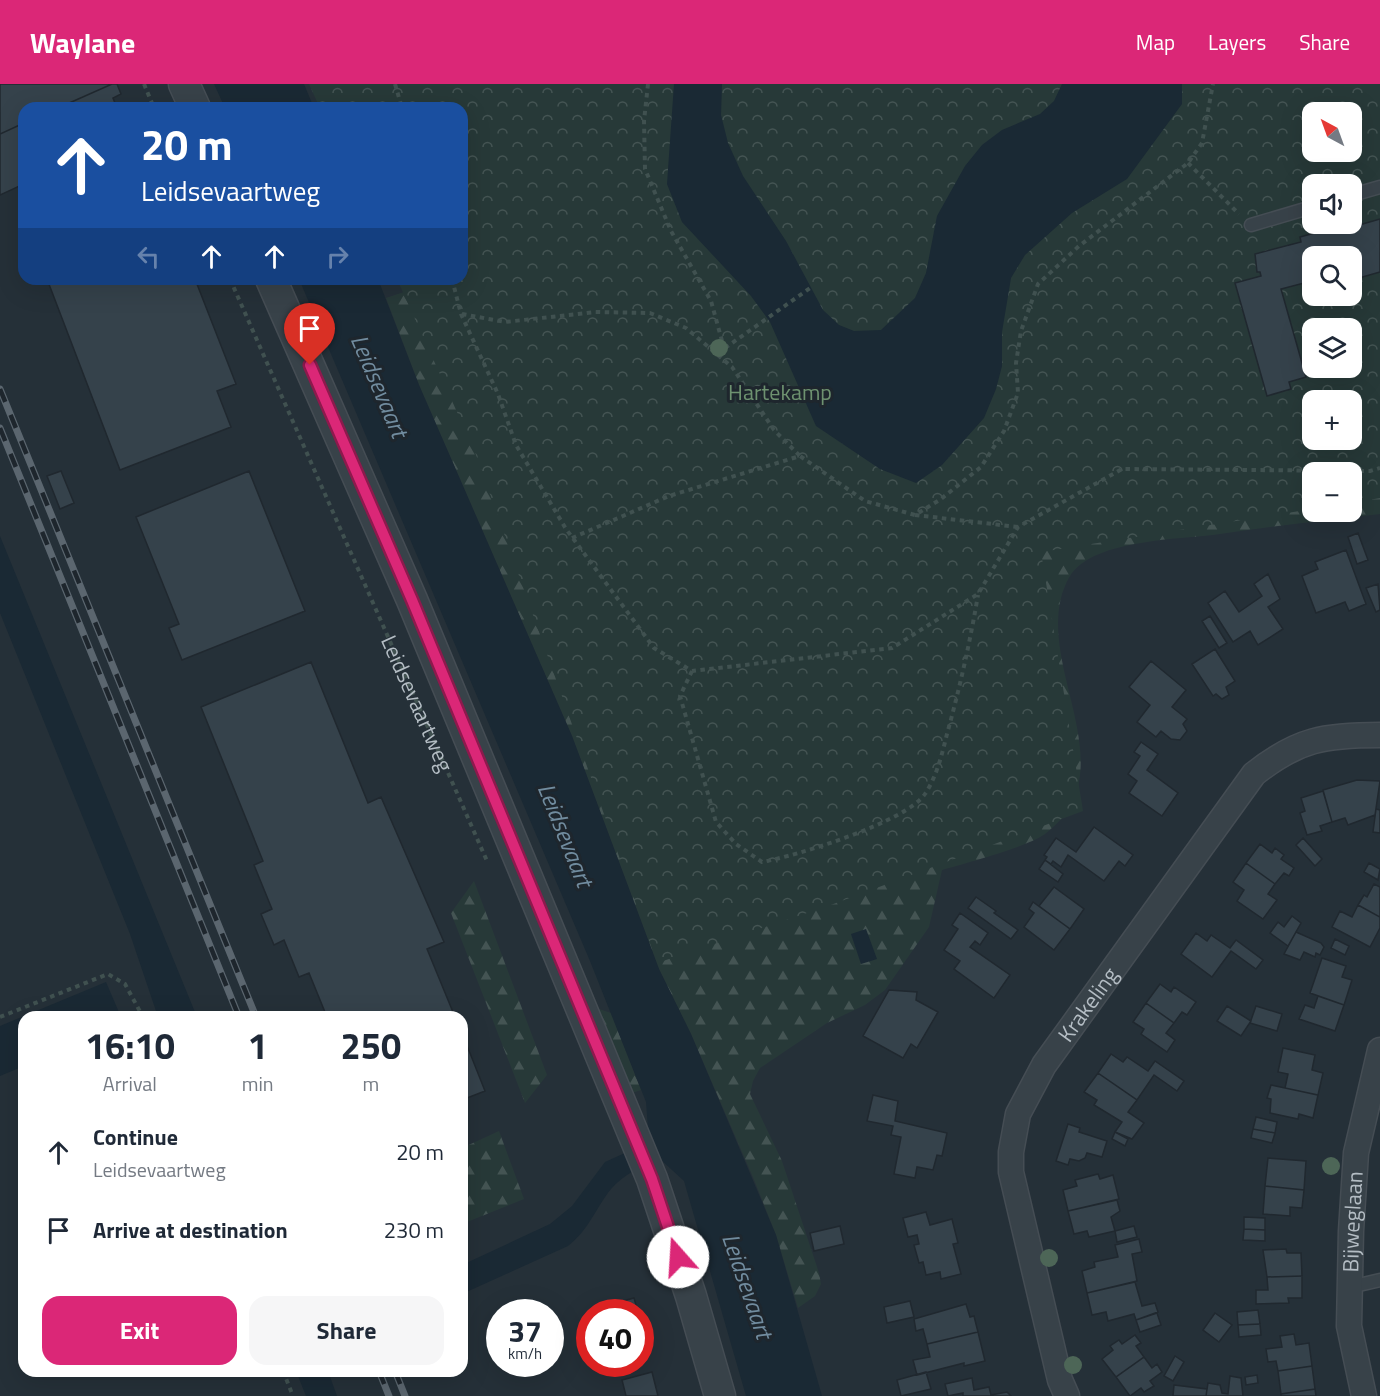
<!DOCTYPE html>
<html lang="en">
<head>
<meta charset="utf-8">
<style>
	:root { --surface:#fff; --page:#f6f6f7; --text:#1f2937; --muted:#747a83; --accent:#db2777 }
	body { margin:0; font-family:"Titillium Web",sans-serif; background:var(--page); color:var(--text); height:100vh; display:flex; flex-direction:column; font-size:22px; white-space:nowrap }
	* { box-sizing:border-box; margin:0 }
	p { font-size:20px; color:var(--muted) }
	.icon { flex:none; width:33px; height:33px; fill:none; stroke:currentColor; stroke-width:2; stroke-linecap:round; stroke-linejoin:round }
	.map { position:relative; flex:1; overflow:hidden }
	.sheet { position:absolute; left:18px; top:927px; width:450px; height:366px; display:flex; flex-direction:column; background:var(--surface); border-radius:18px; box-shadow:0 6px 24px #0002 }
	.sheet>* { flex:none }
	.hud { position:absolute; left:18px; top:18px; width:450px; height:183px; border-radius:18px; box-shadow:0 6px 24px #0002; background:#1a4fa0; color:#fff; overflow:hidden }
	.needle { width:39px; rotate:319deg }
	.controls { position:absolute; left:1302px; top:18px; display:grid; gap:12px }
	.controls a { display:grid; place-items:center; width:60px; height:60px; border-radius:12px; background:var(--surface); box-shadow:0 6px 24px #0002; font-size:30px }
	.speed { position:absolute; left:486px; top:1215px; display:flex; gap:12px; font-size:30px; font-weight:700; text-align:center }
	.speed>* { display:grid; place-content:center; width:78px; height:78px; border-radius:50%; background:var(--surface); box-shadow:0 6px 24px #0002; line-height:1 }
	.speed small { font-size:15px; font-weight:400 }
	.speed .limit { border:9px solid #d22; background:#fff; color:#111 }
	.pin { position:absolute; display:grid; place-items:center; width:51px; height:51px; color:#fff; margin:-62px -26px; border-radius:50% 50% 50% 0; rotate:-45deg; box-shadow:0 0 6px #0007 }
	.pin .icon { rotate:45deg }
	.me { position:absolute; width:66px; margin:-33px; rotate:341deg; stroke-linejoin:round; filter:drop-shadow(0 0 4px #0008) }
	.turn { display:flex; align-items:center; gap:21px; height:126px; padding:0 24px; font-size:27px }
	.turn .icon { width:78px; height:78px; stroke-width:2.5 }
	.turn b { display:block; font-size:42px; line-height:51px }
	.lanes { display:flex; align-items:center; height:57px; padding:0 24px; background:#0003; justify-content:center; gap:30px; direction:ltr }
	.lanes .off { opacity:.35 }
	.eta { display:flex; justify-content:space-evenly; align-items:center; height:102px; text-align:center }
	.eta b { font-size:36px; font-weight:700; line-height:42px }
	.primary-button { display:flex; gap:12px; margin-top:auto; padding:12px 24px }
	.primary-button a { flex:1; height:69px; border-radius:18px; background:var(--accent); color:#fff; font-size:24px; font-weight:700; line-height:69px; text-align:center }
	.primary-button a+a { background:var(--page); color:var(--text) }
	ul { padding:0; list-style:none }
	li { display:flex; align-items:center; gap:18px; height:78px; padding:0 24px }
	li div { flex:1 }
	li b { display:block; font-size:22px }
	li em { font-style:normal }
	header { display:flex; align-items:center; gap:36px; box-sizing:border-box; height:84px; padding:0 30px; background:var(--accent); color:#fff }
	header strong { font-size:28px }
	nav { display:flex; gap:33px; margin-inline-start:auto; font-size:21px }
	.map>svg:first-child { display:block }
	.forest { fill:url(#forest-firs) }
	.park { fill:url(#park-crowns); fill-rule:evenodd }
	.water { fill:#1a2934 }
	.building { fill:#35424b; stroke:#20282f; stroke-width:1.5 }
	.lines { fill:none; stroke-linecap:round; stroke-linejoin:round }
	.service-casing { stroke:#454d54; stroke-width:15 }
	.minor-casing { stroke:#454d54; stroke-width:27 }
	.tertiary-casing { stroke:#454d54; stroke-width:33 }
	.path { stroke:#405150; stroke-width:4; stroke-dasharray:4.5 4.5; stroke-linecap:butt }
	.service { stroke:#384249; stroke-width:12 }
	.minor { stroke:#384249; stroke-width:24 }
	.tertiary { stroke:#384249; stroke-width:30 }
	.rail-casing { stroke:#5b666f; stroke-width:7 }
	.rail { stroke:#1e262d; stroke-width:4.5; stroke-dasharray:14; stroke-linecap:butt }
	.tree { fill:#4d6657 }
	.route-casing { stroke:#8e194d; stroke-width:15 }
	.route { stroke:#db2777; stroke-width:10 }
	.labels { text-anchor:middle; stroke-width:6; stroke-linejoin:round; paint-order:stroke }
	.park-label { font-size:22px; fill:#6e9270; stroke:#1e262d }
	.street-label { font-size:22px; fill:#b4bdc4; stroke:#1e262d }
	.water-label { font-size:24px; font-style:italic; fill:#718c9f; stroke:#1e262d }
</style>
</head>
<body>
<header>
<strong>Waylane</strong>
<nav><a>Map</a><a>Layers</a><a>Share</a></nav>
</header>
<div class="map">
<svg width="1380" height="1312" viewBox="0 0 1380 1312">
	<defs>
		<pattern id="forest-firs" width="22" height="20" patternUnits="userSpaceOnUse" patternTransform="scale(1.5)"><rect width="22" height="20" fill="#273938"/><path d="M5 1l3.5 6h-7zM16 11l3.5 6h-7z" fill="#445453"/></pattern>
		<pattern id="park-crowns" width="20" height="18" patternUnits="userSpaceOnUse" patternTransform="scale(1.5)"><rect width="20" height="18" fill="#273938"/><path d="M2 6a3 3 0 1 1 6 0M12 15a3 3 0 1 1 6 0" fill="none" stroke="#445453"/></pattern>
	</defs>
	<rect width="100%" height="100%" fill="#253038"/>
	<path class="forest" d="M437,197L1029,449L1312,396V428H1352V394L1380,392V430C1324,436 1268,443 1213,451C1175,455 1111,457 1081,480C1070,488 1066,499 1062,510C1039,589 1127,688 1045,750C1027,763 966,779 942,786L929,843L885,906L865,921L827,939L760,984L753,997L750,1010L782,1077L819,1189L821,1200L815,1212L798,1224L776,1151L755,1098L691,950L659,885L572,652L419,301L386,214Z
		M474,797L547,991L525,1019L451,829Z
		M596,924L611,929L641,1006L632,1009Z
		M499,1047L524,1115L462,1140V1064Z"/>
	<path class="park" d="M309,0H1380V414L1352,419V388H1312V425L1041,468L1083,727L828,822L657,879L475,368L397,195H462V24H320ZM1312,28H1352V68H1312ZM1312,100H1352V140H1312ZM1312,172H1352V212H1312ZM1312,244H1352V284H1312ZM1312,316H1352V356H1312Z"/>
	<path class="water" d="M214,0H304L314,24H225Z
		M674,0H722L721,31L728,59L743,92L786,157L823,226L839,241L854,247L881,246L915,214L926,189L937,132L965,82L982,61L1002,46L1040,30L1054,17L1062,0H1182V20L1127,95L1072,129L1025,171L1011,194L1002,248V282L996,305L984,334L942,381L916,399L880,385L816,342L770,238L751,212L682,138L667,100Z
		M299,195H378L419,301L572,652L659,885L691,950L776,1151L822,1312H746L684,1097L660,1075C642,1082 624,1090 611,1105C596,1124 588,1147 568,1162L462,1210V1181L550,1140L572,1122L605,1078L649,1058L646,1018L590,877Z
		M0,452L197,933H158L130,850L0,529Z
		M866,845L877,875L861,880L851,850Z
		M106,898L121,933H24V982L0,992V942Z
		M296,1287H328L337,1312H306Z"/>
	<path class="building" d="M0,0H112L58,24H24V39L0,50Z
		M112,0H117L121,10L113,14L117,24H58Z
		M24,39V100L0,111V50Z
		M1380,135V188L1352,196V172H1312V197L1281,205L1306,293L1289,298L1291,305L1267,312L1235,199L1261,192L1260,188H1257L1255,170L1301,158L1300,153L1358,137L1359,141Z
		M47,195H195L236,300L217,307L231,343L120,386Z
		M61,387L74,419L60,425L47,392Z
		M249,387L305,527L182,576L169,544L179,540L136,433Z
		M1358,449L1368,476L1357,480L1348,453Z
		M1346,466L1366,520L1349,527L1345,518L1316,529L1302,492L1318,485L1315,478Z
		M1268,490L1280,515L1268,523L1283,545L1258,561L1250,547L1233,558L1208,519L1225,507L1239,528L1262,512L1254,500Z
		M1378,500L1380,526L1376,528L1366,504Z
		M1210,532L1227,559L1219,564L1202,537Z
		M1215,565L1235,597L1226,603L1229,611L1222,615L1216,610L1213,612L1192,580Z
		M1151,577L1186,606L1172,623L1187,635L1183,640L1187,647L1180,656L1171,655L1161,647L1156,653L1137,638L1150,621L1129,603Z
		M311,578L368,719L381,713L444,858L427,865L455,933H327L309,889L299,893L284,856L274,861L261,830L272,825L254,781L263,777L201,623Z
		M1141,658L1158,670L1147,686L1178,709L1162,732L1129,709L1137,697L1128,690L1140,672L1134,668Z
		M1357,696L1380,697L1375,731L1348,741L1345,734L1332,738L1323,706Z
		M1323,707L1332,738L1320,742L1322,747L1307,751L1300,729L1305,727L1301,714Z
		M1376,725L1380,726V749L1373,748Z
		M1094,743L1133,771L1125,782L1119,777L1104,797L1068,771L1061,783L1053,777L1051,780L1045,776L1047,773L1044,771L1056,754L1076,768Z
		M1303,754L1322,775L1315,782L1296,761Z
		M1260,760L1272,769L1275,764L1284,771L1281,775L1294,784L1289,792L1284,789L1275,800L1246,779Z
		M1045,776L1063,790L1058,798L1039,785Z
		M1246,779L1275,800L1268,810L1277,816L1263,835L1237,817L1244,806L1233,798Z
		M1369,779L1380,785L1378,796L1364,788Z
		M1374,800L1380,803V833L1358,821L1364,811L1367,813Z
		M1054,803L1084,825L1070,845L1039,822Z
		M976,813L996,827L994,829L1018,846L1011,855L968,824Z
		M1033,818L1070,845L1054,866L1024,843L1034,829L1029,825Z
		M1358,821L1380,833V844L1370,863L1332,843L1340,827L1352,833Z
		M960,829L988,849L980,861L975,857L970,863L1010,891L994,914L954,885L960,877L944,866L958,845L952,841Z
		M1292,832L1301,839L1288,862L1270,849L1278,838L1284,843Z
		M1296,848L1321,859L1324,863L1320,871L1316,869L1315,873L1304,868L1300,876L1284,870Z
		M1196,849L1207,857L1211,851L1230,864L1236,856L1263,876L1256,885L1231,867L1212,893L1181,870Z
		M1335,855L1349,862L1345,871L1331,864Z
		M1322,874L1346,882L1342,893L1352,896L1344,921L1310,909Z
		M1160,900L1171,908L1174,903L1196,918L1187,931L1182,928L1174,939L1146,919Z
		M889,906L917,908L916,916L938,928L917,964L911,960L903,974L863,952Z
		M1318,912L1344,921L1335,947L1299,935L1305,921L1314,924Z
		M1146,919L1174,939L1166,949L1175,956L1167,968L1141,950L1144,945L1133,938Z
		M1227,922L1251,937L1241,952L1217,937Z
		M1256,922L1282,930L1277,947L1250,939Z
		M462,949L485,1007L462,1016Z
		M1283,964L1315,971L1312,986L1323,989L1318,1011L1285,1004L1288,990L1278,988Z
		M1111,970L1123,978L1127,973L1148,987L1155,977L1184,997L1177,1007L1154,991L1137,1016L1098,989Z
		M1098,989L1137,1016L1128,1028L1144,1039L1132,1055L1115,1048L1122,1038L1094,1021L1097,1016L1084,1008Z
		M1271,1001L1318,1011L1313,1034L1299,1030L1298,1035L1270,1029L1271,1015L1267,1014Z
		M873,1011L898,1017L895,1037L947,1049L942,1072L937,1071L933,1086L917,1083L915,1094L894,1090L901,1053L891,1051L893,1042L867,1037Z
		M1256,1033L1277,1038L1275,1049L1253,1045Z
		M1068,1040L1080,1044L1079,1048L1107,1057L1102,1073L1087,1069L1085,1074L1079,1077L1070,1075L1068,1081L1056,1077Z
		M1253,1045L1275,1049L1272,1059L1251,1054Z
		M1115,1048L1128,1055L1125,1062L1112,1055Z
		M1268,1074L1306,1077L1304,1106L1265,1102Z
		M1098,1090L1100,1095L1113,1091L1119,1115L1068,1127L1063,1106L1077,1102L1075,1096Z
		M1265,1102L1304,1106L1302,1124L1290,1123V1132L1263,1130Z
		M1117,1116L1120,1127L1111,1133L1115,1147L1089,1153L1087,1147L1074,1150L1068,1127Z
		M926,1128L930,1141L952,1135L958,1159L953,1160L961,1190L941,1195L940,1188L926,1191L923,1178L919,1179L914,1161L919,1160L917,1151L908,1153L903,1134Z
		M1244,1133L1265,1134V1146L1244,1145Z
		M840,1142L844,1160L814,1167L810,1149Z
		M1134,1142L1137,1153L1117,1158L1115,1147Z
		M1244,1145L1265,1146V1157L1243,1156Z
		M1139,1155L1142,1168L1132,1170L1137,1197L1087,1209L1082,1187L1095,1183L1094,1178L1118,1173L1115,1161Z
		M1286,1165L1287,1169H1301L1302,1192L1267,1193L1263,1166Z
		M1302,1192V1214H1288L1289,1219L1256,1220V1206H1268L1267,1193Z
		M1135,1198L1142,1222L1155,1219L1158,1228L1136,1236L1134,1230L1108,1237L1106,1228L1092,1231L1087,1209Z
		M634,1214L638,1228H591L590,1226Z
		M910,1217L914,1233L887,1239L884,1223Z
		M966,1220L970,1233L974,1232L978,1248L927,1260L923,1245L916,1247L914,1235Z
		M1258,1226L1260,1240L1238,1241L1237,1228Z
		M1157,1229L1161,1241L1140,1248L1136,1236Z
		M1215,1229L1232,1241L1219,1258L1203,1246Z
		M1260,1240L1261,1251L1239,1253L1238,1241Z
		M978,1248L985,1277L964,1282V1279L917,1291L913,1276L930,1273L927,1260Z
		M1294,1250L1296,1261L1309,1259L1312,1282L1278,1287L1276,1277L1268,1278L1266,1265L1282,1263L1280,1252Z
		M1135,1251L1141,1259L1136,1262L1144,1273L1116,1293L1102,1275L1113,1266L1110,1262L1119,1256L1122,1260Z
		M1175,1272L1184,1278L1173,1297L1164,1292Z
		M1144,1273L1152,1284L1157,1280L1162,1288L1150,1297L1154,1302L1144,1308L1141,1304L1130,1312L1116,1293Z
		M1312,1282L1315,1305L1281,1310L1278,1287Z
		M652,1288L658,1312H626L622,1296Z
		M926,1288L931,1305L901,1312L897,1296Z
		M1257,1291L1258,1299L1246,1301L1245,1293Z
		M1230,1292L1241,1294L1243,1312H1206L1208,1299L1220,1301L1222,1309L1228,1310Z
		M972,1294L974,1306L989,1303L991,1311L1007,1308L1011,1312H963V1309L948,1312L945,1300Z
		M1174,1301L1207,1305L1206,1312H1173Z
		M1315,1305L1316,1312H1281V1310Z"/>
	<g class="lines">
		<defs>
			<path id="service" d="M1352,111L1380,103
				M1251,141L1312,123
				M1350,1203L1380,1196"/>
			<g id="minor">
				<path id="s2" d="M1067,1312L1060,1296L1011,1088V1068L1018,1030L1044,981L1254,690C1298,655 1325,651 1380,651"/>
				<path id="s3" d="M1364,1312L1349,1242L1351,1147L1356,1069L1380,966"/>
			</g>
			<path id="tertiary" d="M184,0L195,24
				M271,195L412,516L652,1095L691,1212L720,1312"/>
		</defs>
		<use href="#service" class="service-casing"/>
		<use href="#minor" class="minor-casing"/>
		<use href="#tertiary" class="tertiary-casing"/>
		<g class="path">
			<path d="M144,0L154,24"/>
			<path d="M395,0L402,24"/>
			<path d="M648,0L644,37L645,85L671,147L711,217L724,264L717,270"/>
			<path d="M1188,79L1239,130"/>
			<path id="s1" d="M230,195L487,777"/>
			<path d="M452,195L461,230L498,310L516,361L566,445L654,564L692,587L892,564L978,510L1018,443L1122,385L1370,387L1380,384"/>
			<path d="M462,230L505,238L595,228L650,229L686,244L732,283L774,346L800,372"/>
			<path d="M725,264L813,202"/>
			<path d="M915,431L1018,443"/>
			<path d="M572,454L669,412L800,372L865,417L915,431L941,415L981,383L1004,347L1018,309L1016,279L1021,247L1038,200L1079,162L1188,79L1202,59L1213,0"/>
			<path d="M692,587L680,612L716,738L736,760L762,778C796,772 906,738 925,710C937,692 942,670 947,650C960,603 970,558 978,511"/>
			<path d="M0,933L108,890L125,900L143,933"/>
			<path d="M283,1287L293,1312"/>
		</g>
		<use href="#service" class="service"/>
		<use href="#minor" class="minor"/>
		<use href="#tertiary" class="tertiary"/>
		<defs>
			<path id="rail" d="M0,305L256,933
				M0,344L239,933
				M379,1287L389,1312
				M395,1287L405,1312"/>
		</defs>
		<use href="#rail" class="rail-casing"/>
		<use href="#rail" class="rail"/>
	</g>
	<g class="tree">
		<circle cx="719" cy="264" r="9"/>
		<circle cx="1331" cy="1082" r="9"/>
		<circle cx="1049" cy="1174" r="9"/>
		<circle cx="1073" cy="1281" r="9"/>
	</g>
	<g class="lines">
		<defs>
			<path id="route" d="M310,281L412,516L652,1095L678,1173"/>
		</defs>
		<use href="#route" class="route-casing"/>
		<use href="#route" class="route"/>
	</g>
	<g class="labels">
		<g class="park-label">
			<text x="780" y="316">Hartekamp</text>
		</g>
		<g class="street-label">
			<text dy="8" stroke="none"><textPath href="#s1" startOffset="464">Leidsevaartweg</textPath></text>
			<text dy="8" stroke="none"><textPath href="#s2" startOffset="420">Krakeling</textPath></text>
			<text dy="8" stroke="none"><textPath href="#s3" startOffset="176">Bijweglaan</textPath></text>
		</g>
		<g class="water-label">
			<text transform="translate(379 302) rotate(67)" y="8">Leidsevaart</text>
			<text transform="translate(565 751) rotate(68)" y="8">Leidsevaart</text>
			<text transform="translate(747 1202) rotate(71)" y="8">Leidsevaart</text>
		</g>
	</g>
</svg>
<div class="controls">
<a><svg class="needle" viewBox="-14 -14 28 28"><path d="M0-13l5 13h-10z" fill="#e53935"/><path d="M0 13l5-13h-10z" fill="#747a83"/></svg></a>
<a><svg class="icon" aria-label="sound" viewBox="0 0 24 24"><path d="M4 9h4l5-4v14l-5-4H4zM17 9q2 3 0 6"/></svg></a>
<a><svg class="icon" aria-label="search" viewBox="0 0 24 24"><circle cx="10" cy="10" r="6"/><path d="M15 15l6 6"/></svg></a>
<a><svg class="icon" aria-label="layers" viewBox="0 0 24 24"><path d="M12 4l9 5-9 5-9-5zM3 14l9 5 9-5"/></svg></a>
<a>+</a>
<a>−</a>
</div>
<div class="speed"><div>37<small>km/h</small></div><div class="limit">40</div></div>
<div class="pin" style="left:310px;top:281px;background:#d93025"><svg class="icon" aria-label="arrive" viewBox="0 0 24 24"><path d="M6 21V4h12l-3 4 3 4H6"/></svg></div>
<svg class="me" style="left:678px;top:1173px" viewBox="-20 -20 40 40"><circle r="19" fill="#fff"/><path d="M0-13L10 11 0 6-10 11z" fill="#db2777"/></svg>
<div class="hud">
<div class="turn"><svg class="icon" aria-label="ahead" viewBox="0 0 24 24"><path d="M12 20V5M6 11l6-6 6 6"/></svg><div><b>20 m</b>Leidsevaartweg</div></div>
<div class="lanes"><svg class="icon off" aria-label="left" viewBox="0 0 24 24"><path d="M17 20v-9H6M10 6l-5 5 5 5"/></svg><svg class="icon" aria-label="ahead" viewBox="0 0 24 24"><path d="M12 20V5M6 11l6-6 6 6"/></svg><svg class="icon" aria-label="ahead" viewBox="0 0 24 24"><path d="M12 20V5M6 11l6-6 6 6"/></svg><svg class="icon off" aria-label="right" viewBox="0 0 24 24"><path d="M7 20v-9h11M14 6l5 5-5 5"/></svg></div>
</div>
<section class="sheet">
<div class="eta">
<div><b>16:10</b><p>Arrival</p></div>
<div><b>1</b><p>min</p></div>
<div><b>250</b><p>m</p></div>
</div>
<ul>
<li><svg class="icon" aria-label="ahead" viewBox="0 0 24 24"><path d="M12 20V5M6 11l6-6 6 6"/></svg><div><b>Continue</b><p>Leidsevaartweg</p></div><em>20 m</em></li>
<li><svg class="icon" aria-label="arrive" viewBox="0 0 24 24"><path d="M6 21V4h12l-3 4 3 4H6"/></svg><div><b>Arrive at destination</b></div><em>230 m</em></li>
</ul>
<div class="primary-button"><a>Exit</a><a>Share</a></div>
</section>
</div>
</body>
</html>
